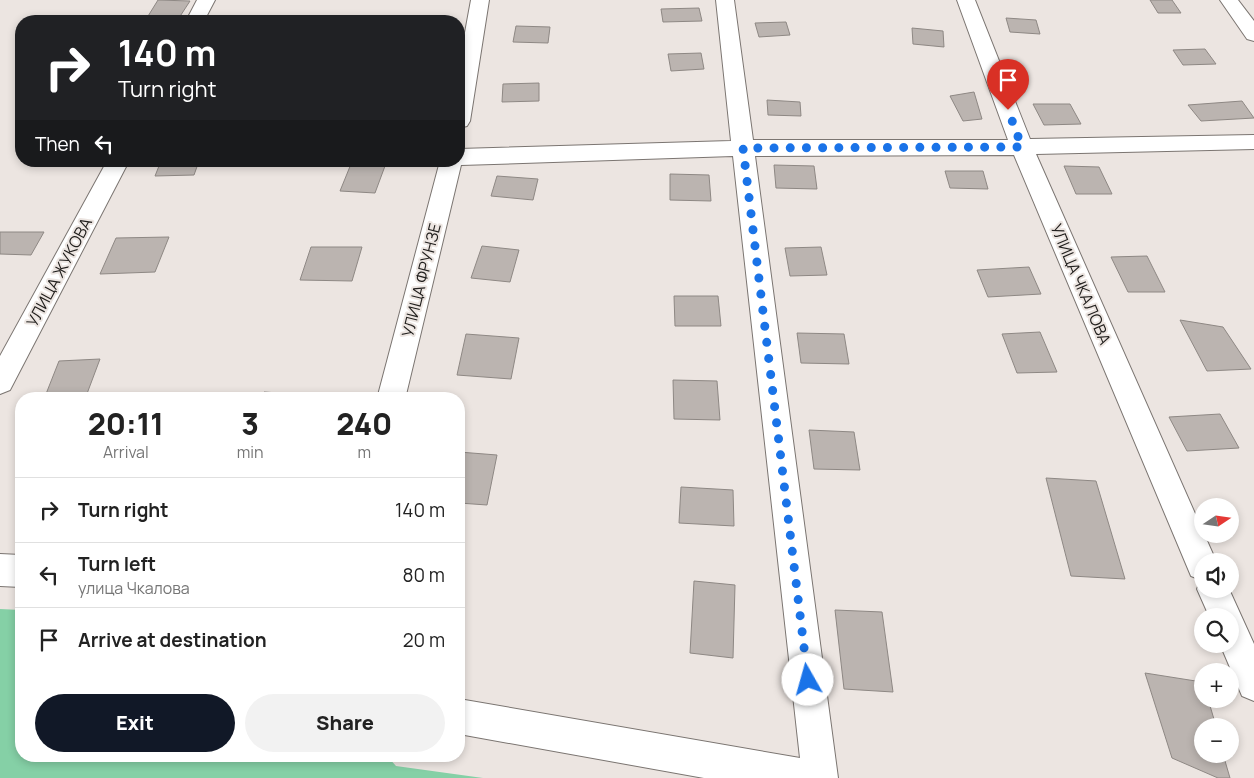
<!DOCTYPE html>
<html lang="en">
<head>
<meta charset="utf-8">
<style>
	:root { --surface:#fff; --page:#f2f2f2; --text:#222; --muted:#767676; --line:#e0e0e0; --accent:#111827 }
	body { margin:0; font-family:Manrope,sans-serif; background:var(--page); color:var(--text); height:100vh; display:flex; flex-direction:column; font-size:19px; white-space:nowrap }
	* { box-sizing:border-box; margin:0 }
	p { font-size:16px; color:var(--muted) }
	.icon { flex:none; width:28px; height:28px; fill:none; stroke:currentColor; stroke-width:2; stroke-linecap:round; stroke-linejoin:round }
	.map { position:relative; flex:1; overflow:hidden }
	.sheet { position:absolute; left:15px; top:392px; width:450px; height:370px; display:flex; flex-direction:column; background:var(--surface); border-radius:20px; box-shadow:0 2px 8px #0003 }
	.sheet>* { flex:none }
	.banner { position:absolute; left:15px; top:15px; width:450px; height:152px; border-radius:20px; box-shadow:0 2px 8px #0003; background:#202124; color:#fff; overflow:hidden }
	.needle { width:32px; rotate:77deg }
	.tools { position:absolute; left:1194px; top:498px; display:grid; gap:10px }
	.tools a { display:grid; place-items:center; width:45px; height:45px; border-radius:50%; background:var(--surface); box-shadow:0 2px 8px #0003; font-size:25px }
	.pin { position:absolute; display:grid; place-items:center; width:42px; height:42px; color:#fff; margin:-51px -21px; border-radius:50% 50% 50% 0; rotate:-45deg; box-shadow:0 0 5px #0007 }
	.pin .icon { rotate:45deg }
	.me { position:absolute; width:55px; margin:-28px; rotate:353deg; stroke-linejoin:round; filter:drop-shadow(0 0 4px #0008) }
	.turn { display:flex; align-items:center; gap:18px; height:105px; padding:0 20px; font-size:22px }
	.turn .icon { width:65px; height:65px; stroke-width:2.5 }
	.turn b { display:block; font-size:35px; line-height:42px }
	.then { display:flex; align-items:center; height:48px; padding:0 20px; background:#0003; gap:10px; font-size:19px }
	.eta { display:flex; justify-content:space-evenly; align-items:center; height:85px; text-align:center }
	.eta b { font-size:30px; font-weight:800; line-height:35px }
	.cta { display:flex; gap:10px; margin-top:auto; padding:10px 20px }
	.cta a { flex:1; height:58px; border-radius:30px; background:var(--accent); color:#fff; font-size:20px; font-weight:800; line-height:58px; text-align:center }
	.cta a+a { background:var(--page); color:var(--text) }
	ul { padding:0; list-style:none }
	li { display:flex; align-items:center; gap:15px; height:65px; padding:0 20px; border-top:1px solid var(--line) }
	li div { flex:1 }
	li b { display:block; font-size:19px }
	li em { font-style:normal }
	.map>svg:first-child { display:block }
	.green { fill:#85d0a6 }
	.building { fill:#bbb4b0; stroke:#8e8884 }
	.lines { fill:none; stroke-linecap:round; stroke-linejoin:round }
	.minor-casing { stroke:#7b7571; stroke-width:2 }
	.minor { fill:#fff; fill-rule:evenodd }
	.route { stroke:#1a73e8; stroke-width:9; stroke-dasharray:0 16.2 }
	.labels { text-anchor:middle; stroke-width:4; stroke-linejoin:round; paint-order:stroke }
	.street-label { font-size:16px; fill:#22201e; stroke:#ece5e1 }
</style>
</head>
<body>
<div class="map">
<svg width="1254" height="778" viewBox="0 0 1254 778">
	<rect width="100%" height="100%" fill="#ece5e1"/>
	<path class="green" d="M0,609L21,610V756H387L396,766L483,778H0Z"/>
	<path class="building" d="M158,0L190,1L177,21H145Z
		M1150,0H1172L1181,13H1158Z
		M699,8L702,21L663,22L661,9Z
		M1006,18L1036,20L1040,34L1010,32Z
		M786,22L790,35L759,37L755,23Z
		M516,26L550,27L548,43L513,42Z
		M912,28L943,31L944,47L913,44Z
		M1205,49L1216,64L1183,65L1173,50Z
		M701,53L704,69L671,71L668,54Z
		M539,83V101L502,102L503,84Z
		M974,92L982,119L963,121L950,96Z
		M767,100L800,102L801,116L768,115Z
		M1242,101L1254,118L1201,121L1188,105Z
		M1033,104H1070L1081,124L1044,125Z
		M51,161H81L79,164L50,163Z
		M161,161H199L194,175L155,176Z
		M351,164L385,166L375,193L340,191Z
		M774,165L814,166L817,189L776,188Z
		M1064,166L1099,167L1112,194H1076Z
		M945,171H983L988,189L950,188Z
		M670,174L709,175L711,201L670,200Z
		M497,176L538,179L533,200L491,196Z
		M0,232H44L31,255L0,254Z
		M169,237L155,272L100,274L116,238Z
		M482,246L519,250L510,282L471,278Z
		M311,247H362L352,281L300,280Z
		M821,247L827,275L790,276L785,248Z
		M1147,256L1165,292H1128L1111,257Z
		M1029,267L1041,294L988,297L977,270Z
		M674,296H718L721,326H675Z
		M1180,320L1223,327L1251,369L1207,371Z
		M1040,332L1057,372L1017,373L1002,334Z
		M797,333L844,334L849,364L801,363Z
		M466,334L519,338L511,379L457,375Z
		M100,359L85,399H44L59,361Z
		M673,380L717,381L720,420L674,419Z
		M264,392L322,396L321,399H261Z
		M1220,414L1239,448L1187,451L1169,417Z
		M809,430L854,432L860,470L814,469Z
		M459,452L497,455L487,505L459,503Z
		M1046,478L1096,481L1125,579L1071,576Z
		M681,487L733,490L734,526L679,523Z
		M694,581L735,585L733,658L690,653Z
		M835,610L882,612L893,692L844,689Z
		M1145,673L1202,682V699H1208L1216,726H1202V754H1223L1230,778H1218L1172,758Z"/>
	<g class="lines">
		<defs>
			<path id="minor" d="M197,0H215L204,21H186Z
				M471,0H489L470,121L467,126L459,128V65Z
				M716,0H734L753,140H1008L957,0H975L1030,139L1254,135V149L1036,154L1216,561H1202V589H1229L1254,644V701L1242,696L1220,644H1230V616H1209L1197,589L1201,580L1191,576L1014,155L755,156L838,778H704L459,734V699L800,758L733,156L461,165L405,399H377L440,161H459V149L731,141Z
				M1220,0H1238L1254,21V41L1247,39Z
				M107,161H129L10,390L0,394V356Z
				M0,554L21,555V587L0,586Z"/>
		</defs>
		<use href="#minor" class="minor-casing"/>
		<use href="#minor" class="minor"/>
	</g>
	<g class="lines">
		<path class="route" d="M808,680L743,148L1022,147L1008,110"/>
	</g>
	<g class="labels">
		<g class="street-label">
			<text transform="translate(59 272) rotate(-62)" y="6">УЛИЦА ЖУКОВА</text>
			<text transform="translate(421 280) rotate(-76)" y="6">УЛИЦА ФРУНЗЕ</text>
			<text transform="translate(1081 284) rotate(67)" y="6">УЛИЦА ЧКАЛОВА</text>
		</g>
	</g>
</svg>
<div class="tools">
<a><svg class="needle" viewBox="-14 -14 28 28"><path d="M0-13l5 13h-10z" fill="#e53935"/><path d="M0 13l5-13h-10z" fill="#767676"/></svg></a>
<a><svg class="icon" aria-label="sound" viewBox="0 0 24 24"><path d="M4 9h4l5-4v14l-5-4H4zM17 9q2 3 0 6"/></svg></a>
<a><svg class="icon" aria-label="search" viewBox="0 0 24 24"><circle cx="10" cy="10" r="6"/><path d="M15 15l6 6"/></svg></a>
<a>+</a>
<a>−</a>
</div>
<div class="pin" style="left:1008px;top:110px;background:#d93025"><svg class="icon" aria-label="arrive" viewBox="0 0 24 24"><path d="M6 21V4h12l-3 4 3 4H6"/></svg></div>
<svg class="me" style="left:808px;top:680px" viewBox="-20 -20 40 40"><circle r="19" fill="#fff"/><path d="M0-13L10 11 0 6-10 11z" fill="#1a73e8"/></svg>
<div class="banner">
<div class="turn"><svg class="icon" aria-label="right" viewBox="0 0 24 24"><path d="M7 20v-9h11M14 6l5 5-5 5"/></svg><div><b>140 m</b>Turn right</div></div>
<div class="then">Then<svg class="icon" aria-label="left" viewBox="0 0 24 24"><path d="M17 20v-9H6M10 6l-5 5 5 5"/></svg></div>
</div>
<section class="sheet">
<div class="eta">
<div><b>20:11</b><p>Arrival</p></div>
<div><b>3</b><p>min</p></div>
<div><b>240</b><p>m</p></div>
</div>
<ul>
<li><svg class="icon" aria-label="right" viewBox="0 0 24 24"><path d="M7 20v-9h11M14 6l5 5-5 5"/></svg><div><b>Turn right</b></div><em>140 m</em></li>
<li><svg class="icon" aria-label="left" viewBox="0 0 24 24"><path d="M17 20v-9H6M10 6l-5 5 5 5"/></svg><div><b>Turn left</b><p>улица Чкалова</p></div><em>80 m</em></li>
<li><svg class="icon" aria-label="arrive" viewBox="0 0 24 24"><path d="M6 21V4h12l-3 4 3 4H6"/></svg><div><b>Arrive at destination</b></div><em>20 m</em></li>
</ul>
<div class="cta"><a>Exit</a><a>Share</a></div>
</section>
</div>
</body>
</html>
